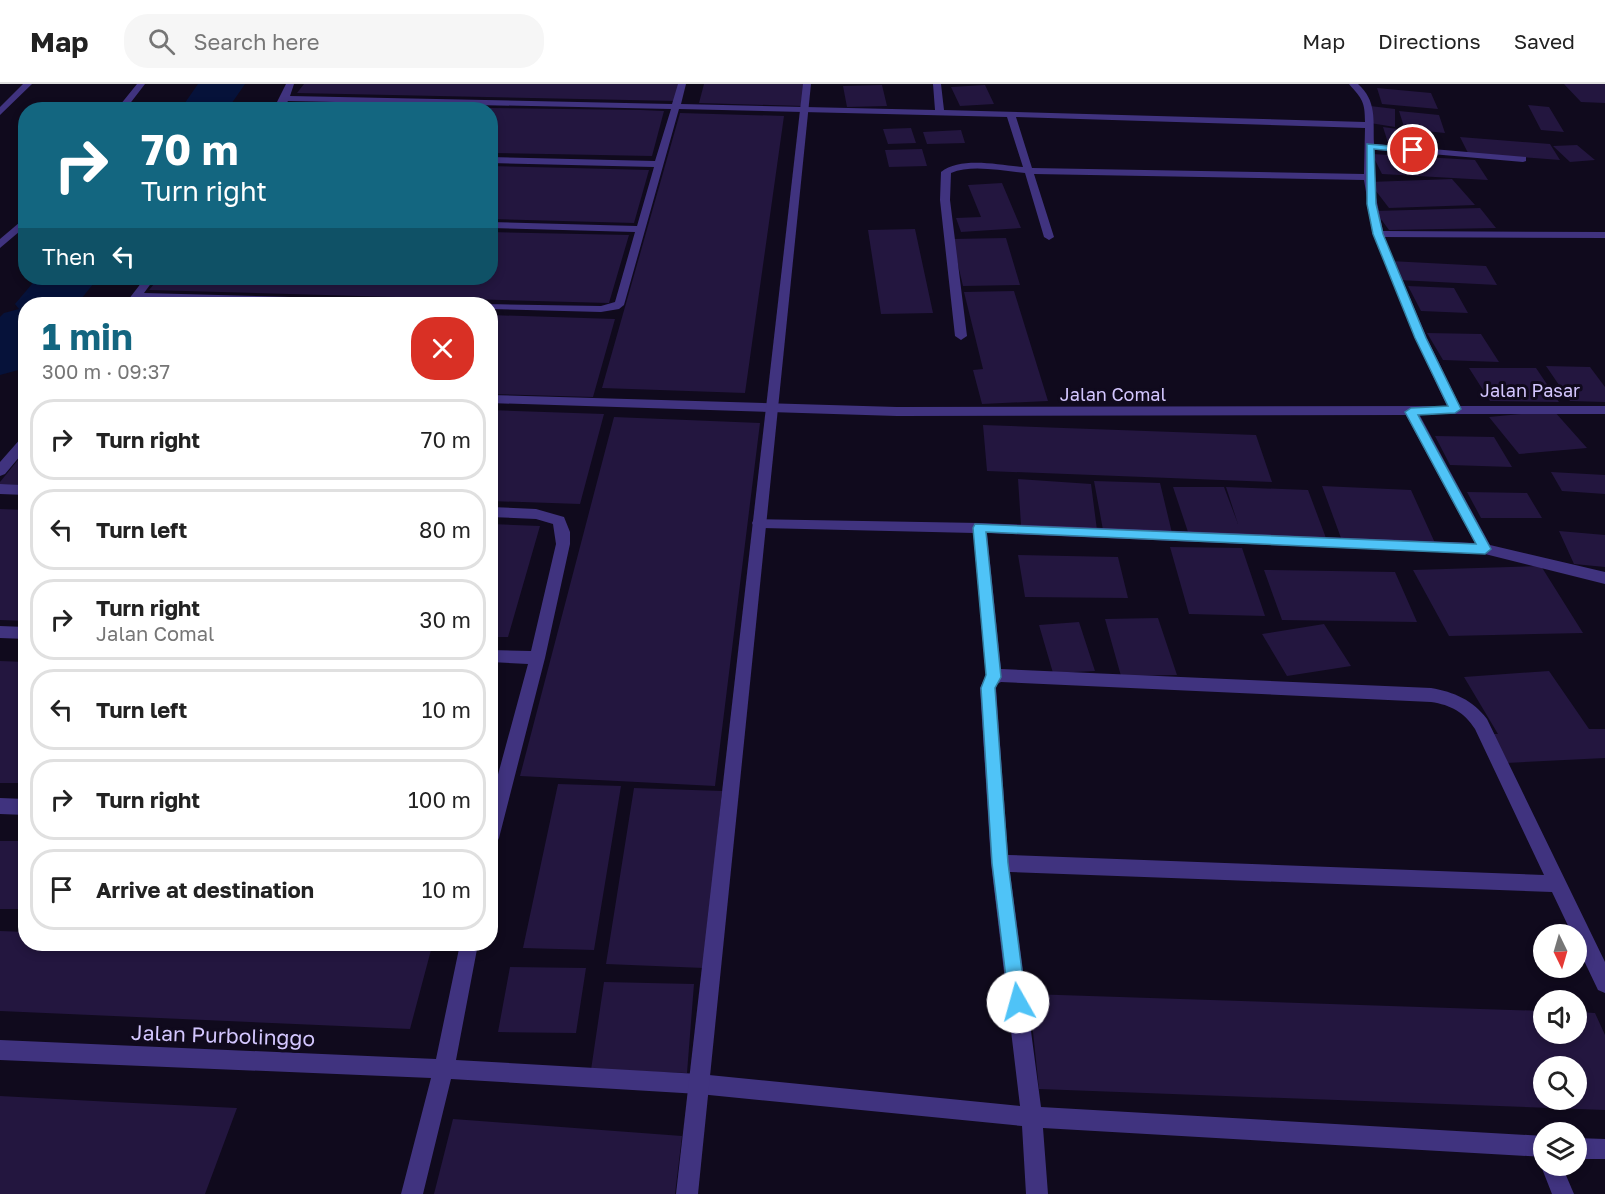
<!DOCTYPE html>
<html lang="en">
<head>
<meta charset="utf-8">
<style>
	:root { --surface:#fff; --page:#f6f6f6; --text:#222; --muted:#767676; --line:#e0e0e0; --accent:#136680 }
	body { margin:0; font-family:"Golos Text",sans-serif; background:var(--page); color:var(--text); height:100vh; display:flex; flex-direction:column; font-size:22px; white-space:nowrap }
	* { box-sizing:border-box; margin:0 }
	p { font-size:20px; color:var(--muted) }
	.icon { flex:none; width:33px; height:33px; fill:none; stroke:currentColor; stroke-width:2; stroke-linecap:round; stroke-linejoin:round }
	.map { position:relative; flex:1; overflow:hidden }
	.side { position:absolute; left:18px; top:213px; width:480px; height:654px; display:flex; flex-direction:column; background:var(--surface); border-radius:24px; box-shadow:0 3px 9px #0003 }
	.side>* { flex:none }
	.banner { position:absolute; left:18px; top:18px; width:480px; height:183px; border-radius:24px; box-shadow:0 3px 9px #0003; background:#136680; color:#fff; overflow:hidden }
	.needle { width:39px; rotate:175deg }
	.tools { position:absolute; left:1533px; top:840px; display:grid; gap:12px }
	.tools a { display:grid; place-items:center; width:54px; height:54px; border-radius:50%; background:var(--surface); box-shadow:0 3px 9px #0003; font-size:30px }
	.pin { position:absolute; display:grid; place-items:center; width:51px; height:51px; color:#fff; margin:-26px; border:3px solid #fff; border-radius:50%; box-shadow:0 2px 6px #0007 }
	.me { position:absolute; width:66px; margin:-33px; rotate:353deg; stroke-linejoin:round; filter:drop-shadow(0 0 4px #0008) }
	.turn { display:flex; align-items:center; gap:21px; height:126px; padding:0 24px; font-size:27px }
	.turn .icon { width:78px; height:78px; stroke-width:2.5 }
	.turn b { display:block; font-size:42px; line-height:51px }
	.then { display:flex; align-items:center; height:57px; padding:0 24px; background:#0003; gap:12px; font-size:22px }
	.round { display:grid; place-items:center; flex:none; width:63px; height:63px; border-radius:24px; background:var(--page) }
	.head { display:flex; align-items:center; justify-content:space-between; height:102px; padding:0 24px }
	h1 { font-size:36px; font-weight:700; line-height:45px; color:var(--accent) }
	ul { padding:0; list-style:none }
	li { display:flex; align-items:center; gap:18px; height:81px; margin:0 12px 9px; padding:0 12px; border:3px solid var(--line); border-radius:24px }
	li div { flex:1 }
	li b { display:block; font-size:22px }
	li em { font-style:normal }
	header { display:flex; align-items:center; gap:36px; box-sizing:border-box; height:84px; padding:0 30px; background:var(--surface); border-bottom:2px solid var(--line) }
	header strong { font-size:28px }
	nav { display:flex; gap:33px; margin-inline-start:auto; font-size:21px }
	.search { width:420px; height:54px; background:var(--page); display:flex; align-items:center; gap:15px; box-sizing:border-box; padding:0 21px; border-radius:24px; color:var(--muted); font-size:22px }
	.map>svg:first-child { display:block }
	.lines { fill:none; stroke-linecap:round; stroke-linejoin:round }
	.river { fill:#06123a; fill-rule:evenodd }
	.building { fill:#23163f; fill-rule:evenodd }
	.minor { fill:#40337f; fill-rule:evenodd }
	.tertiary { fill:#40337f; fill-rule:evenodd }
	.route { fill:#4fc3f7; stroke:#337fa1; stroke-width:1.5 }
	.labels { text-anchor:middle; stroke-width:6; stroke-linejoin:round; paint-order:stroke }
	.street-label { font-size:18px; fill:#d4c7ff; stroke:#100a1d }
	.near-street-label { font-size:21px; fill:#d4c7ff; stroke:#100a1d }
</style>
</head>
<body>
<header>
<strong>Map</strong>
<div class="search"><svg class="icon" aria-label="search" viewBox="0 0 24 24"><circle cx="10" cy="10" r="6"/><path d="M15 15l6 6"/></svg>Search here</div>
<nav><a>Map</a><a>Directions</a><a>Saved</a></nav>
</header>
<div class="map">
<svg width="1605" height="1110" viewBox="0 0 1605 1110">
	<rect width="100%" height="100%" fill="#100a1d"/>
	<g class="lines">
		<path class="river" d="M198,0H245L227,26H180Z
			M37,194H98L77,220H26V281L22,285L0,291V233L4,229L19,225L15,220Z"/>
	</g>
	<path class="building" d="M304,0H681L676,17L297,9Z
		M704,0H804L802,22L699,19Z
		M1564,0H1605V19L1581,18Z
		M882,1L887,22L847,23L843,2Z
		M985,1L994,20L960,22L951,3Z
		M1377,4L1431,9L1438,25L1382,20Z
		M289,20L489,23V26H284Z
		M1528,21L1549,23L1564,48L1541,46Z
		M1370,22L1395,25V43L1370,39Z
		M490,24L641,26L664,27L652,72L490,69Z
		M1399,27L1439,31L1445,49L1425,47L1432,66L1389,62L1383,43L1405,46Z
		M680,29L784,32L745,309L602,304Z
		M911,44L916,59L888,60L883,45Z
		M961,46L965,59L927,60L923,48Z
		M1460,53L1550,60L1560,76L1468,69Z
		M1577,61L1595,76L1570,78L1553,62Z
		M922,65L927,82L889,83L885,66Z
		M1372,70L1475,76L1488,96L1382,90Z
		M490,82L572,84L649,86L634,139L490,135Z
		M1452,95L1475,121L1389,124L1369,98Z
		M1002,99L1021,144L961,148L956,134L981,133L968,101Z
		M1480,124L1496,144L1389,146L1375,127Z
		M915,145L933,229L881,230L868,146Z
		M490,148L629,151L609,219L149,206L159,194H490Z
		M1006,154L1020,201L963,202L952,155Z
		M1390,177L1486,182L1497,201L1399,196Z
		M1408,202L1454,204L1468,229L1421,227Z
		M1014,207L1048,317L982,320L973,286L983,285L964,208Z
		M490,231L615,235L593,313L490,310Z
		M1427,249L1481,250L1499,278L1443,276Z
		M1546,282L1590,283L1605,303V318L1570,317Z
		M1469,284H1536L1559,318L1490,317Z
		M490,326L604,330L580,420L490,417Z
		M1554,327L1587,364L1519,370L1489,333Z
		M614,333L760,339L715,702L520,692Z
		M983,341L1256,351L1272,398L987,387Z
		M1435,352L1494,353L1512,383L1450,381Z
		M26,366V401L0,400V398Z
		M1551,388L1605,391V410L1562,407Z
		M1018,395L1091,400L1097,446L1021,441Z
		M1094,397L1160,399L1172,449L1103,446Z
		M1322,402L1411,406L1435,459L1341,454Z
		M1173,403H1224L1238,440L1226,403L1308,406L1326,454L1189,451Z
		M1467,408L1527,409L1542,434H1481Z
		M0,425L26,426V537L0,536Z
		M490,440L540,442L508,553H490Z
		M1559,447L1605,451V483L1574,480Z
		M1170,463L1242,464L1265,532L1189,530Z
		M1018,471L1118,473L1128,514L1025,513Z
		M1541,482L1583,549L1449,552L1413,486Z
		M1264,486L1395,488L1417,538L1282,536Z
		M1158,534L1177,591L1121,592L1105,535Z
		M1079,538L1095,587L1053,589L1039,541Z
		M1324,540L1351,582L1287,592L1262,550Z
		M0,577L26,578V699H0Z
		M1549,587L1589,645H1605V674L1506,679L1490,650H1498L1464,593Z
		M490,592H497L491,614H490Z
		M558,700L621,702L594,866L523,864Z
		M634,704L722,707L704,884L606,880Z
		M0,757H26V825H0Z
		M0,847L26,848V860H296L431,866L410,945L295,940L0,927Z
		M510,883L586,884L576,949L498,948Z
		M604,898L694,900L687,989L591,986Z
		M1029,910L1544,927V950H1576V928L1595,929L1605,951V1026L1039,1005ZM1544,982H1576V1016H1544Z
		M0,1012L113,1018L237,1024L205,1110H0Z
		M453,1035L682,1052L675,1110H434Z"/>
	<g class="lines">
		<path class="minor" d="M23,0H32L0,31V23Z
			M137,0H145L125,26H116Z
			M286,0H294L290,12L672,20L678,0H686L681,20L935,26L933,0H941L944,26L1365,38C1365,17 1362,15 1349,0H1358C1377,17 1373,36 1374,60L1526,73V77L1523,78L1374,65V104L1383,147L1605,148V154L1384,153L1427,254L1460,322H1605V330H1419L1490,461L1605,488V500L1485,470L987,449L1001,585L1431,604C1454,608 1473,616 1487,635L1605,878V909L1598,906L1576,860V850H1572L1552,808L1010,788L1041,1023L1544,1052V1073L1043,1044L1048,1110H1026L1022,1042L699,1010L451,995L423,1110H401L431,994L0,976V956L436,975L460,860H478L456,976L699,990L1020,1022L991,779L980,604L986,591L974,449L759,444L754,443L752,439L754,435L980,439L1475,459L1406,331L897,332L490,319V311L897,323L1447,322L1415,254L1373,150L1364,96L1034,90L1054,153L1049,156L1044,153L1025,89C1002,87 972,80 951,89L950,116L967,252L961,256L955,252L940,116L941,88C961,72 999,81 1023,83L1007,33L679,25L624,221L619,225L601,228L490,225V220H486L601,222L615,218L635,148L490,144V138L637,142L654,83L490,79V73L655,77L671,25L288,17L282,26H273ZM1016,33L1365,44L1364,90L1032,84ZM1001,598L1431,618C1451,621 1464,628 1475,645L1544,791L1008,771L996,604L997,600Z
			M26,133V142L0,164V155Z
			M145,194H155L144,209L437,217L443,220H331L139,215L135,220H125Z
			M26,352V365L5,390L0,392V378L22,353Z
			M0,400L26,401V411L0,410Z
			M490,423L536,425L564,433L570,448V460L545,574L499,754L496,760L490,762V720L528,580L490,578V566L531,567L556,460L553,440L536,435L490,433Z
			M0,542L26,543V555L0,554Z
			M0,714L26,715V731L0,730Z
			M1576,1054L1605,1055V1075H1576Z
			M1544,1077V1082H1562L1574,1110H1552L1541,1082Z"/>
		<path class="tertiary" d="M803,0H811L698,1110H676Z"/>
	</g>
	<path class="route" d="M1367,60L1413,64L1418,66L1413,69L1374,65L1376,120L1383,150L1426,254L1461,325L1455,329L1418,331L1491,465L1485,470L986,448L1001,593L995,604L1008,779L1026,918L1024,924L1018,926L1011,924L1009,918L992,779L981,604L986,591L973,444L975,440L1476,460L1405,328L1411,324L1448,322L1415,254L1373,150L1367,120Z"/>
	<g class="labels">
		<g class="street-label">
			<text x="1530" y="313">Jalan Pasar</text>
			<text x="1113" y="317">Jalan Comal</text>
		</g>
		<g class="near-street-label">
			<text transform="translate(223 952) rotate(2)" y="7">Jalan Purbolinggo</text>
		</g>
	</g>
</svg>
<div class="tools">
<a><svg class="needle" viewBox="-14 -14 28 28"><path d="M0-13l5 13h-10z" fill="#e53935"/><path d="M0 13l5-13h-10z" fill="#767676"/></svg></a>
<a><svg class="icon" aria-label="sound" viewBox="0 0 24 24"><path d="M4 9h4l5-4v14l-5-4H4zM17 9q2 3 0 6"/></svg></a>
<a><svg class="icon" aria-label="search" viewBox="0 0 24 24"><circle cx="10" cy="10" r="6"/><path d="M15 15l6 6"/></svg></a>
<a><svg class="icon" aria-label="layers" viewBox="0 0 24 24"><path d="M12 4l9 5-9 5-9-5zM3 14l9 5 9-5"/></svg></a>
</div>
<div class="pin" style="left:1413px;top:66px;background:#d93025"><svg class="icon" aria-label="arrive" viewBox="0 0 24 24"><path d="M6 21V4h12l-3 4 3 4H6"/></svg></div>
<svg class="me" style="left:1018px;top:918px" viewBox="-20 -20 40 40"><circle r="19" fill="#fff"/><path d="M0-13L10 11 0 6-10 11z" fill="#4fc3f7"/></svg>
<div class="banner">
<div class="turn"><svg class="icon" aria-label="right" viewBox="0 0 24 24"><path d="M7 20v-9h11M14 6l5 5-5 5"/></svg><div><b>70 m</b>Turn right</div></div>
<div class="then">Then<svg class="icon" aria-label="left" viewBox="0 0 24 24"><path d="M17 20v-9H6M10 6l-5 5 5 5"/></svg></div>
</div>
<section class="side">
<div class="head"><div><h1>1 min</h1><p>300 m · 09:37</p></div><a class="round" style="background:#d93025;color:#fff"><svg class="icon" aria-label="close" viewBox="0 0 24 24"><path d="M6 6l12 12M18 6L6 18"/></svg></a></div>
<ul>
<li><svg class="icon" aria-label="right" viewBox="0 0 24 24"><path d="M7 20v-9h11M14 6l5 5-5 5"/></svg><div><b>Turn right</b></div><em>70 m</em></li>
<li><svg class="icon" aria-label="left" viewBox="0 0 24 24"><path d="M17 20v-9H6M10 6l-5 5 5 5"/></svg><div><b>Turn left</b></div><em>80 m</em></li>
<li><svg class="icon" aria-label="right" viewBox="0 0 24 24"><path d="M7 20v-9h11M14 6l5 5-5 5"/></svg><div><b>Turn right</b><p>Jalan Comal</p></div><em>30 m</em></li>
<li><svg class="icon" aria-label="left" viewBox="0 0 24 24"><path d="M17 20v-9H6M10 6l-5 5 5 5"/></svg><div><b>Turn left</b></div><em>10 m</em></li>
<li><svg class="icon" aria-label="right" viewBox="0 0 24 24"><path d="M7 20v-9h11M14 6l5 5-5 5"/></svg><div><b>Turn right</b></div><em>100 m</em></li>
<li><svg class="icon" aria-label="arrive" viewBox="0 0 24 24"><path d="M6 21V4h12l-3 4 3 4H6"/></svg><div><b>Arrive at destination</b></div><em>10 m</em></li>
</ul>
</section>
</div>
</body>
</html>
